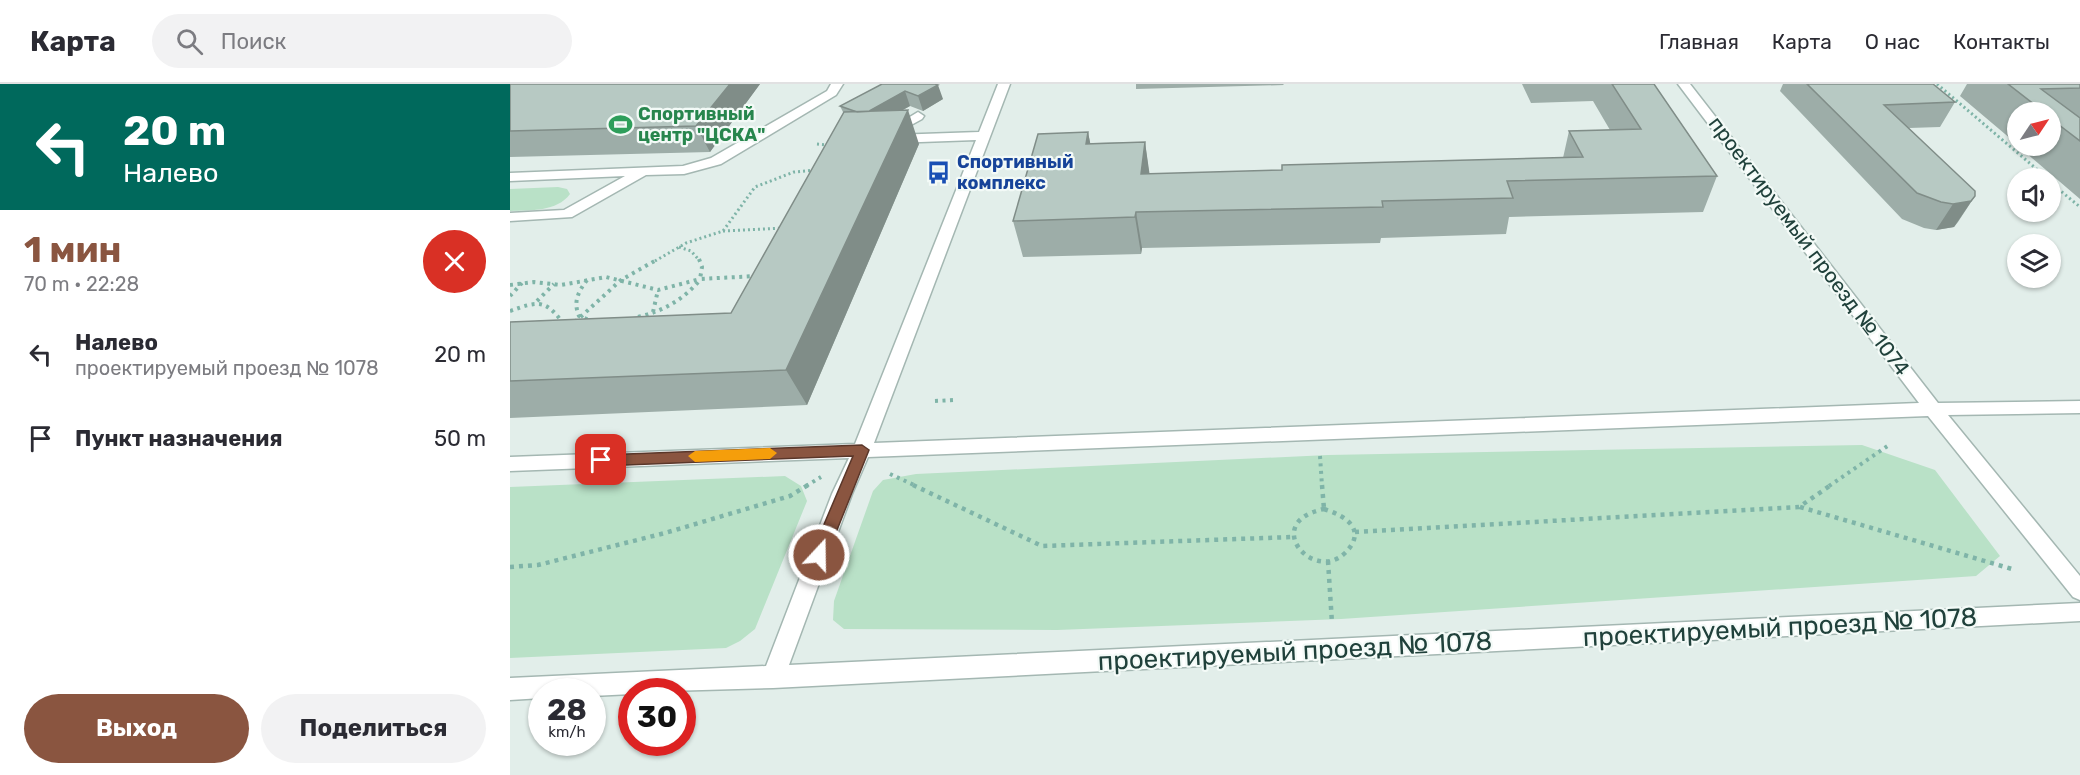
<!DOCTYPE html>
<html lang="ru">
<head>
<meta charset="utf-8">
<style>
	:root { --surface:#fff; --page:#f2f2f3; --text:#2b2b33; --muted:#7c7c81; --line:#e1e1e2; --accent:#8a5540 }
	body { margin:0; font-family:Rubik,sans-serif; background:var(--page); color:var(--text); height:100vh; display:flex; flex-direction:column; font-size:22px; white-space:nowrap }
	* { box-sizing:border-box; margin:0 }
	p { font-size:20px; color:var(--muted) }
	.icon { flex:none; width:33px; height:33px; fill:none; stroke:currentColor; stroke-width:2; stroke-linecap:round; stroke-linejoin:round }
	.map { position:relative; flex:1; overflow:hidden }
	.details { display:flex; flex-direction:column; background:var(--surface); width:510px }
	.details>* { flex:none }
	.guide { background:#00695c; color:#fff; overflow:hidden }
	.needle { width:39px; rotate:55deg }
	.buttons { position:absolute; left:1497px; top:18px; display:grid; gap:12px }
	.buttons a { display:grid; place-items:center; width:54px; height:54px; border-radius:50%; background:var(--surface); box-shadow:0 2px 4px #0004; font-size:30px }
	.speed { position:absolute; left:18px; top:594px; display:flex; gap:12px; font-size:30px; font-weight:700; text-align:center }
	.speed>* { display:grid; place-content:center; width:78px; height:78px; border-radius:50%; background:var(--surface); box-shadow:0 2px 4px #0004; line-height:1 }
	.speed small { font-size:15px; font-weight:400 }
	.speed .limit { border:9px solid #d22; background:#fff; color:#111 }
	.pin { position:absolute; display:grid; place-items:center; width:51px; height:51px; color:#fff; margin:-26px; border-radius:12px; box-shadow:0 3px 9px #0006 }
	.me { position:absolute; width:66px; margin:-33px; rotate:21deg; stroke-linejoin:round; filter:drop-shadow(0 0 4px #0008) }
	.turn { display:flex; align-items:center; gap:21px; height:126px; padding:0 24px; font-size:27px }
	.turn .icon { width:78px; height:78px; stroke-width:2.5 }
	.turn b { display:block; font-size:42px; line-height:51px }
	.round { display:grid; place-items:center; flex:none; width:63px; height:63px; border-radius:32px; background:var(--page) }
	.headline { display:flex; align-items:center; justify-content:space-between; height:102px; padding:0 24px }
	h1 { font-size:36px; font-weight:700; line-height:45px; color:var(--accent) }
	.cta { display:flex; gap:12px; margin-top:auto; padding:12px 24px }
	.cta a { flex:1; height:69px; border-radius:36px; background:var(--accent); color:#fff; font-size:24px; font-weight:700; line-height:69px; text-align:center }
	.cta a+a { background:var(--page); color:var(--text) }
	ul { padding:0; list-style:none }
	li { display:flex; align-items:center; gap:18px; height:84px; padding:0 24px }
	li div { flex:1 }
	li b { display:block; font-size:22px }
	li em { font-style:normal }
	header { display:flex; align-items:center; gap:36px; box-sizing:border-box; height:84px; padding:0 30px; background:var(--surface); border-bottom:2px solid var(--line) }
	header strong { font-size:28px }
	nav { display:flex; gap:33px; margin-inline-start:auto; font-size:21px }
	.search { width:420px; height:54px; background:var(--page); display:flex; align-items:center; gap:15px; box-sizing:border-box; padding:0 21px; border-radius:33px; color:var(--muted); font-size:22px }
	main { display:flex; flex:1; min-height:0 }
	.map>svg:first-child { display:block }
	.green { fill:#b9e1c7 }
	.lines { fill:none; stroke-linecap:round; stroke-linejoin:round }
	.minor-casing { stroke:#a4b7b2; stroke-width:3 }
	.path-far2 { stroke:#7fb4a8; stroke-width:3; stroke-dasharray:2 3; stroke-linecap:butt }
	.path-far1 { stroke:#7fb4a8; stroke-width:4; stroke-dasharray:3 4.5; stroke-linecap:butt }
	.path { stroke:#7fb4a8; stroke-width:4.5; stroke-dasharray:4 5; stroke-linecap:butt }
	.minor { fill:#fff; fill-rule:evenodd }
	.wall { fill:#9dada8 }
	.shaded-wall { fill:#808d88 }
	.building { fill:#b7c9c3; stroke:#808d88; stroke-width:1.5 }
	.route { fill:#8a5540; stroke:#5a372a; stroke-width:1.5 }
	.slow { fill:#f59e0b }
	.labels { text-anchor:middle; stroke-width:4.5; stroke-linejoin:round; paint-order:stroke }
	.far-leisure-label { font-size:18px; font-weight:bold; fill:#27864d; stroke:#f3faf7; text-anchor:start }
	.far-transit-label { font-size:18px; font-weight:bold; fill:#164399; stroke:#f3faf7; text-anchor:start }
	.street-label { font-size:21px; fill:#20413b; stroke:#f3faf7 }
	.near-street-label { font-size:26px; fill:#20413b; stroke:#f3faf7 }
</style>
</head>
<body>
<header>
<strong>Карта</strong>
<div class="search"><svg class="icon" aria-label="search" viewBox="0 0 24 24"><circle cx="10" cy="10" r="6"/><path d="M15 15l6 6"/></svg>Поиск</div>
<nav><a>Главная</a><a>Карта</a><a>О нас</a><a>Контакты</a></nav>
</header>
<main>
<section class="details">
<div class="guide">
<div class="turn"><svg class="icon" aria-label="left" viewBox="0 0 24 24"><path d="M17 20v-9H6M10 6l-5 5 5 5"/></svg><div><b>20 m</b>Налево</div></div>
</div>
<div class="headline"><div><h1>1 мин</h1><p>70 m · 22:28</p></div><a class="round" style="background:#d93025;color:#fff"><svg class="icon" aria-label="close" viewBox="0 0 24 24"><path d="M6 6l12 12M18 6L6 18"/></svg></a></div>
<ul>
<li><svg class="icon" aria-label="left" viewBox="0 0 24 24"><path d="M17 20v-9H6M10 6l-5 5 5 5"/></svg><div><b>Налево</b><p>проектируемый проезд № 1078</p></div><em>20 m</em></li>
<li><svg class="icon" aria-label="arrive" viewBox="0 0 24 24"><path d="M6 21V4h12l-3 4 3 4H6"/></svg><div><b>Пункт назначения</b></div><em>50 m</em></li>
</ul>
<div class="cta"><a>Выход</a><a>Поделиться</a></div>
</section>
<div class="map">
<svg width="1570" height="691" viewBox="0 0 1570 691">
	<rect width="100%" height="100%" fill="#e2eeea"/>
	<path class="green" d="M48,103L57,105L60,110C47,128 20,126 0,127V105Z
		M1352,361L1425,386L1490,472L1466,492L831,535L547,546L334,545L323,536L324,517L363,407L373,396L406,390L818,371Z
		M275,392L291,402L297,417L245,545L230,557L216,564L0,574V403Z"/>
	<g class="lines">
		<defs>
			<path id="minor" d="M321,0H333L326,11L211,80L174,90L136,91L62,133L0,137V129L54,126L115,92L0,97V89L173,82L201,74L317,7Z
				M488,0H500L364,359L1409,319L1168,0H1180L1428,319L1570,317V329L1438,331L1570,492V516L1563,513L1418,332L358,373L342,410L279,581L1570,519V537L263,604L122,608V610L82,612V608H32V614L0,616V594L256,582L322,410L339,374L0,387V373L345,360L466,56L383,59L379,58L377,55L381,52L375,48L408,28L414,32L412,35L383,51L469,48Z"/>
		</defs>
		<use href="#minor" class="minor-casing"/>
		<path class="path-far2" d="M1427,0L1537,94
			M307,60L318,61
			M1540,98L1570,123
			M213,147L273,144
			M169,163L181,167L190,177
			M145,177L176,159L213,147L245,103L284,88L306,86"/>
		<path class="path-far1" d="M189,175L192,183L190,195L246,192
			M77,196C68,208 63,218 69,232L79,236
			M0,201L24,198L51,201L96,193L148,206L190,195
			M0,212L12,199
			M27,217L44,200
			M0,227C26,218 35,214 52,238
			M143,228L148,206
			M128,233C153,227 173,216 190,196
			M65,238L111,196L148,175
			M425,317L445,316
			M810,372L812,402
			M380,390L406,402
			M296,402L311,393
			M1319,402L1379,361"/>
		<path class="path" d="M403,401L532,462L783,453
			M812,401L814,425
			M1290,423L1502,485
			M814,425C836,432 858,446 835,469C803,500 750,438 814,425Z
			M845,448L1289,423L1321,401
			M818,477L822,539
			M0,483L28,481L155,449L280,412L298,401"/>
		<use href="#minor" class="minor"/>
	</g>
	<path class="wall" d="M0,0H250L200,68L0,73Z
		M372,0L433,15L413,27L400,22L391,27L409,60L297,321L0,334V238L221,229L334,30L330,22Z
		M626,0H773L774,1L626,5Z
		M1012,0H1144L1207,92L1193,128L999,133L996,150L871,154L870,159L632,164L631,170L513,173L503,137L578,48L580,59L635,58L639,90L772,86L1053,74L1059,47L1100,46L1083,17L1021,19Z
		M1273,0H1423L1445,18L1430,43L1399,44L1465,112L1448,138L1444,143L1426,146L1414,144L1392,135L1270,7Z
		M1457,0H1570V115L1508,62H1540V28H1508V61L1450,12Z"/>
	<path class="shaded-wall" d="M220,0H250L200,68L186,42Z
		M428,1L433,15L413,27L408,12Z
		M395,7L400,22L369,39L361,26Z
		M398,26L409,60L297,321L276,286Z
		M578,48L585,83L576,60Z
		M635,58L640,93L631,90Z
		M1465,112L1444,143L1426,146L1443,120Z
		M626,128L632,164L631,170L625,133Z"/>
	<path class="building" d="M0,0H220L186,42L0,47Z
		M372,0H425L428,1L408,12L395,7L361,26L365,27L347,28L330,22Z
		M1102,0H1144L1207,92L997,97L1003,114L872,117L873,123L626,128L625,133L503,137L528,50L578,48L576,60L635,58L631,90L772,86V81L1073,73L1059,47L1131,45Z
		M1297,0H1423L1445,18L1374,21L1465,107V112L1461,117L1443,120L1431,118L1407,109Z
		M1498,0H1570V4L1531,5L1570,34V57L1540,34V28H1534Z
		M398,26L276,286L0,297V238L221,229L334,28Z"/>
	<path class="route" d="M352,361L359,366L315,476L309,478L304,476L301,471L343,372L91,382L84,376L91,371Z"/>
	<path class="slow" d="M260,364L267,369L260,375L185,378L178,372L185,367Z"/>
	<defs>
		<symbol id="stadium-bare" viewBox="-9 -9 18 18"><path d="M0-5a6.5 5 0 1 0 0 10a6.5 5 0 1 0 0-10ZM-3.5-1.8h7v3.6h-7Z" fill="#2e9e5b" stroke="#f3faf7" stroke-width="2.5" paint-order="stroke"/></symbol>
		<symbol id="bus-bare" viewBox="-9 -9 18 18"><path d="M-5-6H5V4H4V6H2V4H-2V6H-4V4H-5ZM-3.5-4V0h7V-4ZM-3.5 1.2v1.5H-2V1.2ZM2 1.2v1.5H3.5V1.2Z" fill="#1a4fb4" stroke="#f3faf7" stroke-width="2.5" paint-order="stroke"/></symbol>
	</defs>
	<g fill-rule="evenodd">
		<use href="#stadium-bare" x="94" y="24" width="33" height="33"/>
		<use href="#bus-bare" x="412" y="72" width="33" height="33"/>
	</g>
	<g class="labels">
		<g class="far-leisure-label">
			<text x="128" y="36">Спортивный<tspan x="128" dy="21">центр "ЦСКА"</tspan></text>
		</g>
		<g class="far-transit-label">
			<text x="447" y="84">Спортивный<tspan x="447" dy="21">комплекс</tspan></text>
		</g>
		<g class="street-label">
			<text transform="translate(1299 162) rotate(53)" y="7">проектируемый проезд № 1074</text>
		</g>
		<g class="near-street-label">
			<text transform="translate(1270 543) rotate(-3)" y="9">проектируемый проезд № 1078</text>
			<text transform="translate(785 567) rotate(-3)" y="9">проектируемый проезд № 1078</text>
		</g>
	</g>
</svg>
<div class="buttons">
<a><svg class="needle" viewBox="-14 -14 28 28"><path d="M0-13l5 13h-10z" fill="#e53935"/><path d="M0 13l5-13h-10z" fill="#7c7c81"/></svg></a>
<a><svg class="icon" aria-label="sound" viewBox="0 0 24 24"><path d="M4 9h4l5-4v14l-5-4H4zM17 9q2 3 0 6"/></svg></a>
<a><svg class="icon" aria-label="layers" viewBox="0 0 24 24"><path d="M12 4l9 5-9 5-9-5zM3 14l9 5 9-5"/></svg></a>
</div>
<div class="speed"><div>28<small>km/h</small></div><div class="limit">30</div></div>
<div class="pin" style="left:91px;top:376px;background:#d93025"><svg class="icon" aria-label="arrive" viewBox="0 0 24 24"><path d="M6 21V4h12l-3 4 3 4H6"/></svg></div>
<svg class="me" style="left:309px;top:471px" viewBox="-20 -20 40 40"><circle r="17" fill="#8a5540" stroke="#fff" stroke-width="3"/><path d="M0-11L8 9 0 5-8 9z" fill="#fff"/></svg>
</div>
</main>
</body>
</html>
